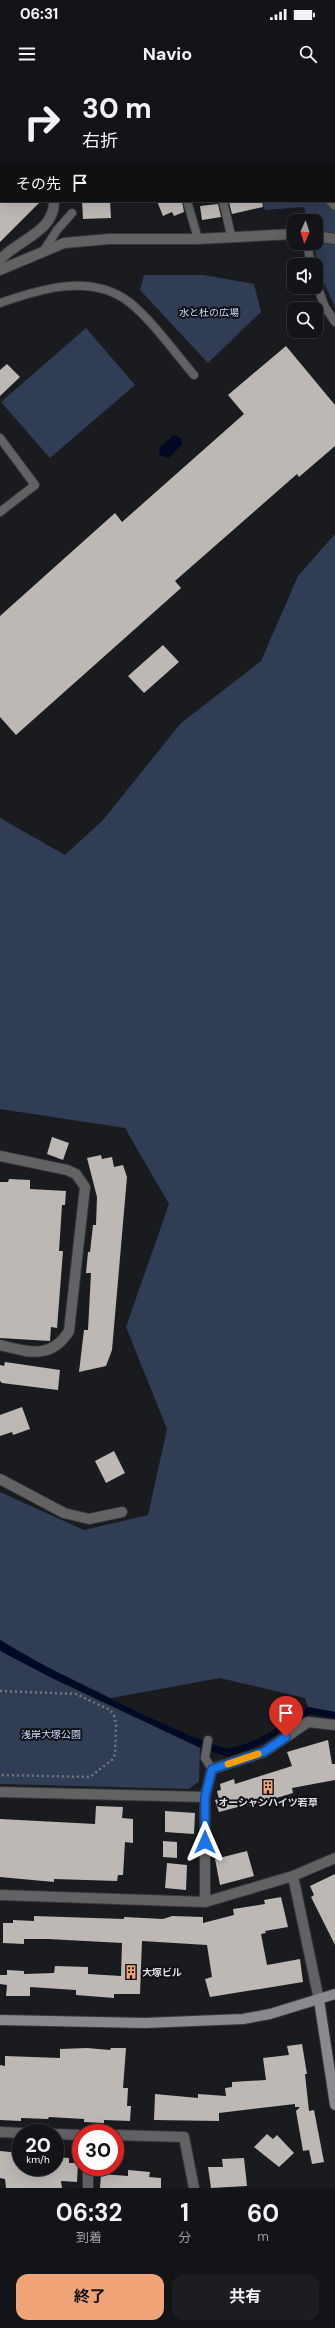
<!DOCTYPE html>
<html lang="ja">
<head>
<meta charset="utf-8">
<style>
	:root { --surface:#131417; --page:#1c1d20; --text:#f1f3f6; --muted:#9d9ea1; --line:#323336; --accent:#efa377 }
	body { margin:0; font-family:"DM Sans","Noto Sans JP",sans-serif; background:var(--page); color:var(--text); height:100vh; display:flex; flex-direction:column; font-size:15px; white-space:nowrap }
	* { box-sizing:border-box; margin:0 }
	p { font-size:13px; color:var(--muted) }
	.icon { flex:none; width:22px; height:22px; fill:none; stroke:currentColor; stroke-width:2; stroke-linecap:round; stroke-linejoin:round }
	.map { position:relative; height:2108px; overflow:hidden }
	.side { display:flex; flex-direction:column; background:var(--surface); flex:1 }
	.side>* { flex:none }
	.hud { position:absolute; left:0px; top:0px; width:335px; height:122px; box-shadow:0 4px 16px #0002,0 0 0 1px var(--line); background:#131417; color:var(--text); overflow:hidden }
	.needle { width:26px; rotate:183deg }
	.tools { position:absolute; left:287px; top:134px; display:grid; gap:8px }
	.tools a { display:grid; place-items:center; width:36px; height:36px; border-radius:8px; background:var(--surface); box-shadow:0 4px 16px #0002,0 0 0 1px var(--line); font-size:20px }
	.speed { position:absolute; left:12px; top:2044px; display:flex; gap:8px; font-size:20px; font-weight:700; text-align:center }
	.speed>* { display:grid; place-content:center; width:52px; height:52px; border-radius:50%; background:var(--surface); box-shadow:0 4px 16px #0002,0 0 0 1px var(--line); line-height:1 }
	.speed small { font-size:10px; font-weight:400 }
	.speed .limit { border:6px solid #d22; background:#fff; color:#111 }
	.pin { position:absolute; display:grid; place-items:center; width:34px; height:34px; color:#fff; margin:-41px -17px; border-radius:50% 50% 50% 0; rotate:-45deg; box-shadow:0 0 4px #0007 }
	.pin .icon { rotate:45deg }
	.me { position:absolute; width:44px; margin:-22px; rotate:0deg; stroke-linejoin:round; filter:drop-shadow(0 0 3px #0008) }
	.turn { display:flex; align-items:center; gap:14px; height:84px; padding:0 16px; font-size:18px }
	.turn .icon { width:52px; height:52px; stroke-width:2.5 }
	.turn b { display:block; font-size:28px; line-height:34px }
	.then { display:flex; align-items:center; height:38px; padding:0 16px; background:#0003; gap:8px; font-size:15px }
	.eta { display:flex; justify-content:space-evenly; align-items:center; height:68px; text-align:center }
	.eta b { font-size:24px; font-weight:700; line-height:28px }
	.cta { display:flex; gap:8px; margin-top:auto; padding:8px 16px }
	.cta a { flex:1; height:46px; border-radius:12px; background:var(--accent); color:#111; font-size:16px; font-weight:700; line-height:46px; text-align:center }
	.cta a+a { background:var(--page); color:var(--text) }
	.status { display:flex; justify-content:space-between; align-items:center; height:28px; padding:0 20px; background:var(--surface); direction:ltr }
	.status svg { height:11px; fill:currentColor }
	header { display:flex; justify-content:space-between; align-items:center; height:52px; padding:0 16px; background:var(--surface); font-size:18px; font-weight:700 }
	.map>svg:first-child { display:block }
	.green { fill:#313d55 }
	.water { fill:#010925 }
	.building { fill:#beb8b5 }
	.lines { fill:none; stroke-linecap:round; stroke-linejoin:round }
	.lane-casing { stroke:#35363a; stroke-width:10 }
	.street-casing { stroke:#35363a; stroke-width:12 }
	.secondary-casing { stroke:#35363a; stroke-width:12 }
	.path { stroke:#77787c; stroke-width:2.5; stroke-dasharray:2 3; stroke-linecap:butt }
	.lane { stroke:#616264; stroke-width:8 }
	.street { stroke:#616264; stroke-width:10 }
	.secondary { stroke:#898a8e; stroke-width:10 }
	.route-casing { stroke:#114b97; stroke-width:10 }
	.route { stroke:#1a73e8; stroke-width:7 }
	.slow { stroke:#f59e0b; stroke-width:7 }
	.labels { text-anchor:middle; stroke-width:4; stroke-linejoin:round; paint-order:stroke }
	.park-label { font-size:10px; fill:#c6daff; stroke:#101216 }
	.poi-label { font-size:10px; font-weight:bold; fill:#dedfe2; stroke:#101216 }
</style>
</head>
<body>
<div class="status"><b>06:31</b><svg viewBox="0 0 49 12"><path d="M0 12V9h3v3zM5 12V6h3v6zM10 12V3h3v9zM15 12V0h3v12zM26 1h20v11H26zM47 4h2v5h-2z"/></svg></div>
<header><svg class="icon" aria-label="menu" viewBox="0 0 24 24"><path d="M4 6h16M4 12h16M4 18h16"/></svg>Navio<svg class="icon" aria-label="search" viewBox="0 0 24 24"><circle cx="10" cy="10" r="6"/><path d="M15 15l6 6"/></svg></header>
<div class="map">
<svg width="335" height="2108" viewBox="0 0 335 2108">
	<rect width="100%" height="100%" fill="#191b1f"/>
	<path class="green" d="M222,0H335V227L319,193L314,163H316V141H308L304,127L265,130L262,121H334V1Z
		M144,195H204L254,204L261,232L208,283L140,210Z
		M86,248L135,305L50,378L1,322Z
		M335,454V1632L308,1627L305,1618L220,1598L111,1618L47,1587L0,1560V1412L84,1450L148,1435L167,1349L126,1247L169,1124L125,1048L0,1029V738L65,775L103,740L181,643L261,581L298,496Z
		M0,1570L52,1598L200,1668L199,1701L189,1709L0,1704Z"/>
	<path class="water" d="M174,355L181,358L182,364L169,378L159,375L160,367Z
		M0,1560C22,1577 209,1670 228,1668C257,1665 284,1642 308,1627L335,1632V1639L310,1634L258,1666L227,1677L197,1666L52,1598L2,1572L0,1570Z"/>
	<path class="building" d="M0,121H41L0,162Z
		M82,121H110L111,138L83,139Z
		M157,121H182L184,132L174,136L172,132L163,136Z
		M241,121H262L263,127L232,134L229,122Z
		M218,124L221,137L202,140L200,126Z
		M286,266L335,325V366L299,397L297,394L175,501L181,508L16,655L0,637V536L115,433L122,442L244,334L228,315Z
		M7,284L20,297L0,316V290Z
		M163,565L179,582L144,613L128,596Z
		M52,1057L69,1063L63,1080L47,1074Z
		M101,1075L102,1079L112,1077L114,1087L123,1085L127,1097L112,1270L106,1286L79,1292L84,1250H88L91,1193H86L88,1172H90L93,1145H96L97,1117L87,1078Z
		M9,1099L30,1100V1109L66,1111L65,1125H62L59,1171H63L57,1248L51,1247L50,1261L0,1258V1102H8Z
		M5,1282L60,1290L58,1310L2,1303L0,1301V1285L4,1286Z
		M22,1327L30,1349L13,1355L12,1352L0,1356V1335Z
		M114,1371L125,1393L106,1403L95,1381Z
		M328,1660L332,1684H335V1700L292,1708L293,1713L250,1726L249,1724L219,1732L215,1720L219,1719L217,1711L221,1710L220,1704L234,1699L235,1704L292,1686L287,1672Z
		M96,1726L123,1727L122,1738L133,1739V1763L125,1762L123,1795H118L117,1801L54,1799V1802L0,1797V1739L95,1744Z
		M165,1731L195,1733L194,1754L165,1752Z
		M163,1761L177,1762V1778L163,1777Z
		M247,1771L254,1796L220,1805L215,1779Z
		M167,1783L187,1785L186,1810L165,1808Z
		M335,1794V1865L311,1817L314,1815L310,1806Z
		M281,1817L288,1847L265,1851L266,1853L261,1854L267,1885L300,1879L303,1902L210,1917L205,1899L212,1897L207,1865L142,1861L140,1914H114V1918L76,1915V1910L30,1907V1916H6L7,1905L0,1904V1895H7V1890L24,1891V1894L54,1893L55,1886L88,1887V1894L121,1896L122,1863L48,1859H24V1864L3,1863V1843H13V1840L34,1841V1836L124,1839V1837L163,1839L172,1836L203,1837V1843L234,1835L233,1829L265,1824L264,1820Z
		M302,1964L307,1994H305L309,2031L314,2030L324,2082L312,2084L309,2070L303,2071L296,2031L300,2027H295V2024L219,2033V2041L154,2040L155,2014L198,2018V2014L226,2016L225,2008L232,2007V2002L266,2000L263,1978L289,1975L287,1966Z
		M87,1968L110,1970L111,1968H126L123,2008H128L127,2026H131L130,2041L104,2040V2043L84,2042V2039L49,2037L48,2039L21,2038V2041L0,2040V1985L5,1986V1976L60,1978V1969Z
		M267,2054L273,2059L277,2055L294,2073L279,2087L254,2067Z
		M0,2071L21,2073V2087H55V2077L69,2078V2083H78L77,2102L61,2101L62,2108H6L5,2099L0,2098Z
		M244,2078L247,2106L211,2108L208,2087H223L222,2079Z
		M128,2090L150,2092L149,2097L161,2098V2108H100L101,2094L128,2096Z"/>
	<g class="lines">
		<defs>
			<path id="lane" d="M187,121L198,159
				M223,121L231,155
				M307,163L311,185
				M43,172L57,150L72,133
				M316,203L325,227L335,242
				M0,223C40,209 91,193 129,222C152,240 175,273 194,295
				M0,358L35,405L0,432
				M208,1660L205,1678L212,1689"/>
			<path id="street" d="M1,0L2,1
				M287,0V1
				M198,1L199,0
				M331,121L335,125
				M316,156L335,159
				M0,180C17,160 55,152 54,121
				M0,190L64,163L109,159H198L294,154
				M0,1076L67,1090L76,1094L85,1107L69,1251C51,1280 28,1272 0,1265
				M0,1399L64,1433L89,1439L122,1432
				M0,1712L205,1717
				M293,1796L319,1920
				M0,1815L205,1822L293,1796L335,1778
				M205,1822V1717L212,1689L264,1672L308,1642L335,1645
				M0,2052L24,2053
				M55,2054L81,2055
				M115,2055L184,2057L194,2108
				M88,2108V2087"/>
			<path id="secondary" d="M56,1L58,0
				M0,36L1,35
				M319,1920L335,2025
				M0,1940L145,1943L243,1939L270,1934L335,1914"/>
		</defs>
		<use href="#lane" class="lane-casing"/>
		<use href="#street" class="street-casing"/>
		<use href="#secondary" class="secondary-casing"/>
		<path class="path" d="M0,1611L76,1614L110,1630L114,1635L116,1645L115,1674L113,1679L90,1697L0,1695"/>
		<use href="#lane" class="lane"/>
		<use href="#street" class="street"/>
		<use href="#secondary" class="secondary"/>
	</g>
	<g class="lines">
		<defs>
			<path id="route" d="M205,1762V1717L212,1689L264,1672L286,1657"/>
		</defs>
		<use href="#route" class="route-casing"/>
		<use href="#route" class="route"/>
		<path class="slow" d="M228,1684L258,1674"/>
	</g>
	<defs>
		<symbol id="building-bare" viewBox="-9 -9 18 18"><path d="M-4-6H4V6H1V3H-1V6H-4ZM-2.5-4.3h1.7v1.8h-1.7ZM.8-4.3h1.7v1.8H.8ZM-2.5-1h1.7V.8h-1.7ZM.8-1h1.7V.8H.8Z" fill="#efa377" stroke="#101216" stroke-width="2.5" paint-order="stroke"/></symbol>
	</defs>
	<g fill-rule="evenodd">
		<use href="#building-bare" x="258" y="1697" width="20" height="20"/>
		<use href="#building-bare" x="121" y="1882" width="20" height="20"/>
	</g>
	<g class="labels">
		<g class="park-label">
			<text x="209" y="236">水と杜の広場</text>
			<text x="51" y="1658">浅岸大塚公園</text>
		</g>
		<g class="poi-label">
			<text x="268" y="1726">オーシャンハイツ若草</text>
			<text x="142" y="1896" text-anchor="start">大塚ビル</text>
		</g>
	</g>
</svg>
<div class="tools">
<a><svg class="needle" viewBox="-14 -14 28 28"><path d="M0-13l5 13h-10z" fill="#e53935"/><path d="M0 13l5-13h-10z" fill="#9d9ea1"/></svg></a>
<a><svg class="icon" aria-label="sound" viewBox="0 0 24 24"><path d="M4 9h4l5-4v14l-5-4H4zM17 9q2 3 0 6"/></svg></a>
<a><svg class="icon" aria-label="search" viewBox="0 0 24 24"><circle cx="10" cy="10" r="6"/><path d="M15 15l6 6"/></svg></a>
</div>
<div class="speed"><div>20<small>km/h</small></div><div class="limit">30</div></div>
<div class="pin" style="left:286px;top:1657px;background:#d93025"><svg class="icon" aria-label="arrive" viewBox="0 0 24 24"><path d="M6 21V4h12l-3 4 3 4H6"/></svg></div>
<svg class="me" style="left:205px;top:1762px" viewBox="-20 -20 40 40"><path d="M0-17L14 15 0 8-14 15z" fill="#1a73e8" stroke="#fff" stroke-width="4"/></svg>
<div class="hud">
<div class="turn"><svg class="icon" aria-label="right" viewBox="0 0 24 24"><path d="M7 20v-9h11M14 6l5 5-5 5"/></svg><div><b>30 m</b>右折</div></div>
<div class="then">その先<svg class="icon" aria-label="arrive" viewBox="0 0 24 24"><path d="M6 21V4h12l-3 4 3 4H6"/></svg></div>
</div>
</div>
<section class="side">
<div class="eta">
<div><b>06:32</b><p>到着</p></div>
<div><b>1</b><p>分</p></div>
<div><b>60</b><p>m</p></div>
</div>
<div class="cta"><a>終了</a><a>共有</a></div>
</section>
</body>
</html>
